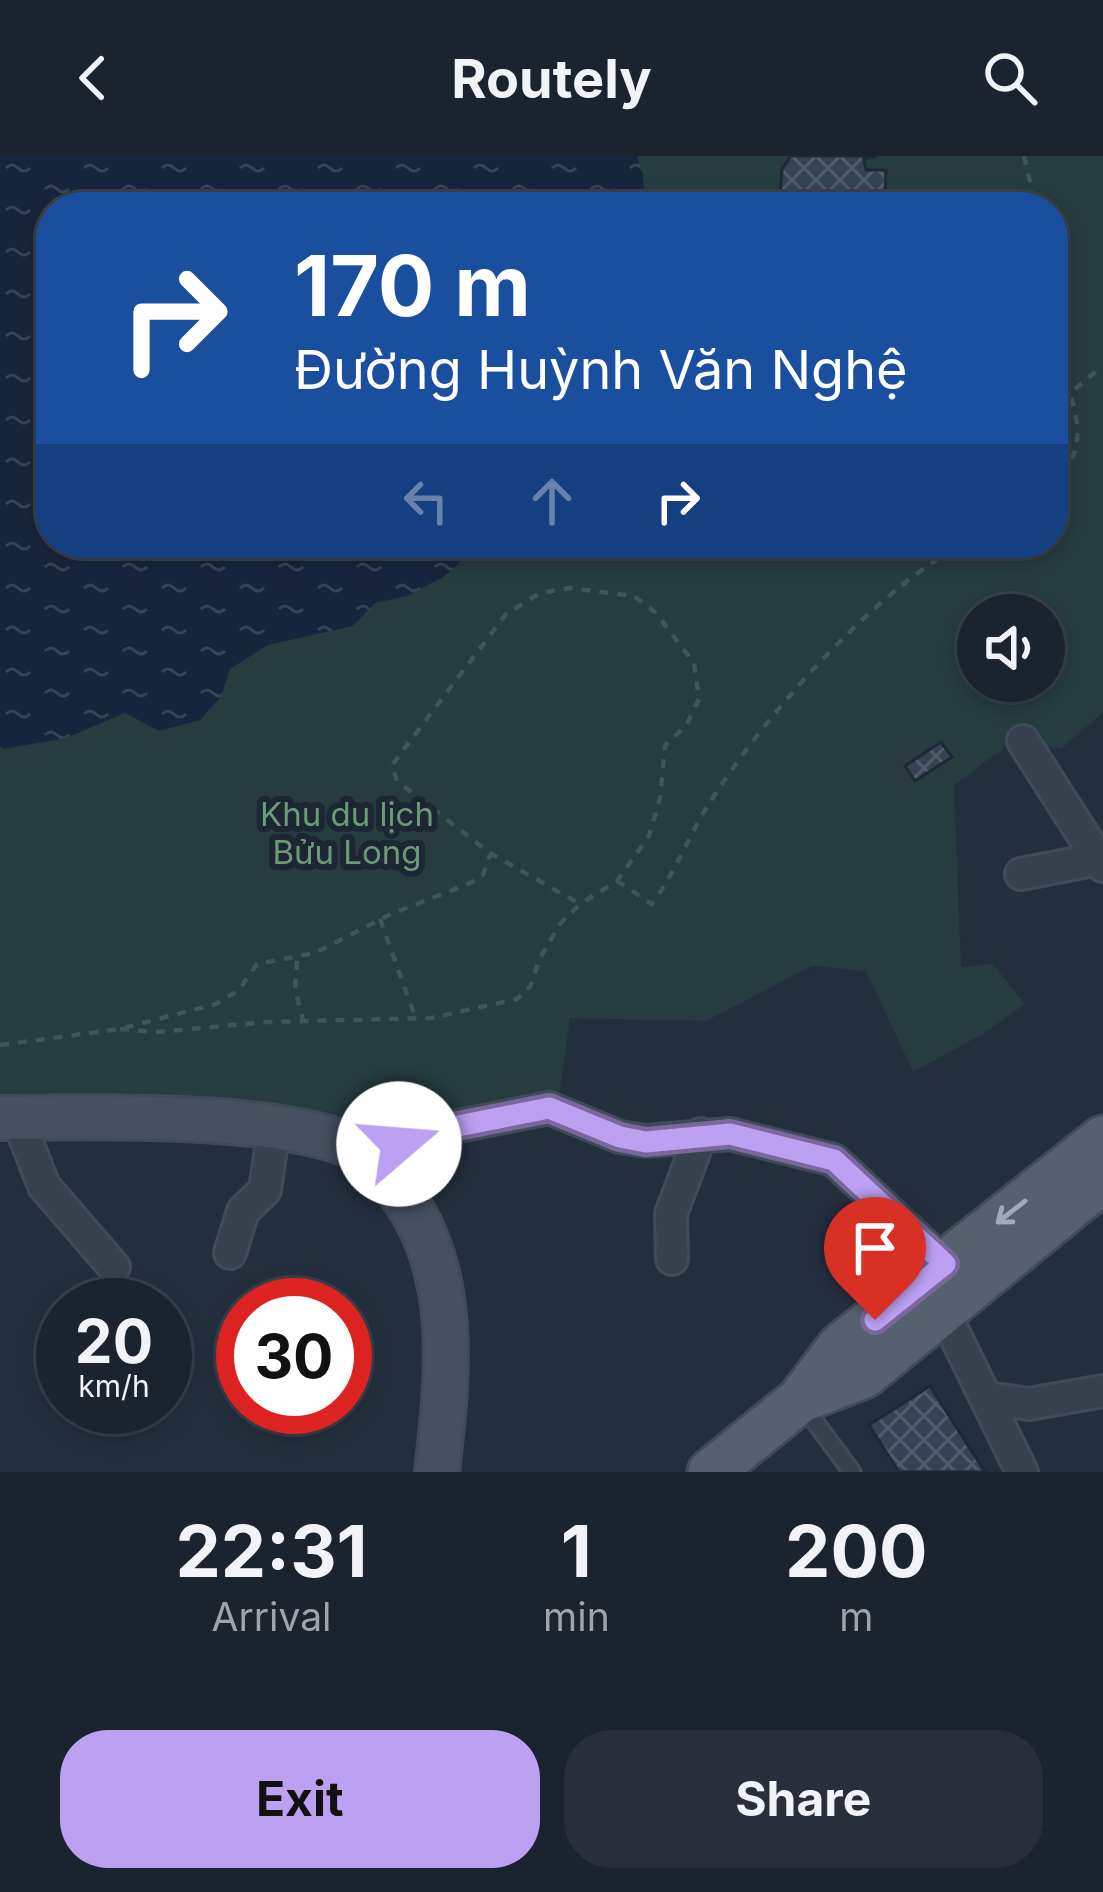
<!DOCTYPE html>
<html lang="en">
<head>
<meta charset="utf-8">
<style>
	:root { --surface:#1b232e; --page:#282f3a; --text:#f1f3f6; --muted:#a0a4aa; --line:#39404a; --accent:#bca0f2 }
	body { margin:0; font-family:Inter,sans-serif; background:var(--page); color:var(--text); height:100vh; display:flex; flex-direction:column; font-size:45px; white-space:nowrap }
	* { box-sizing:border-box; margin:0 }
	p { font-size:39px; color:var(--muted) }
	.icon { flex:none; width:66px; height:66px; fill:none; stroke:currentColor; stroke-width:2; stroke-linecap:round; stroke-linejoin:round }
	.map { position:relative; height:1316px; overflow:hidden }
	.drawer { display:flex; flex-direction:column; background:var(--surface); flex:1 }
	.drawer>* { flex:none }
	.guide { position:absolute; left:36px; top:36px; width:1032px; height:366px; border-radius:48px; box-shadow:0 6px 18px #0003,0 0 0 3px var(--line); background:#1a4fa0; color:#fff; overflow:hidden }
	.buttons { position:absolute; left:957px; top:438px; display:grid; gap:24px }
	.buttons a { display:grid; place-items:center; width:108px; height:108px; border-radius:50%; background:var(--surface); box-shadow:0 6px 18px #0003,0 0 0 3px var(--line); font-size:60px }
	.speed { position:absolute; left:36px; top:1122px; display:flex; gap:24px; font-size:60px; font-weight:700; text-align:center }
	.speed>* { display:grid; place-content:center; width:156px; height:156px; border-radius:50%; background:var(--surface); box-shadow:0 6px 18px #0003,0 0 0 3px var(--line); line-height:1 }
	.speed small { font-size:30px; font-weight:400 }
	.speed .limit { border:18px solid #d22; background:#fff; color:#111 }
	.pin { position:absolute; display:grid; place-items:center; width:102px; height:102px; color:#fff; margin:-123px -51px; border-radius:50% 50% 50% 0; rotate:-45deg; box-shadow:0 0 12px #0007 }
	.pin .icon { rotate:45deg }
	.me { position:absolute; width:132px; margin:-66px; rotate:72deg; stroke-linejoin:round; filter:drop-shadow(0 0 9px #0008) }
	.turn { display:flex; align-items:center; gap:42px; height:252px; padding:0 60px; font-size:54px }
	.turn .icon { width:156px; height:156px; stroke-width:2.5 }
	.turn b { display:block; font-size:84px; line-height:102px }
	.lanes { display:flex; align-items:center; height:114px; padding:0 60px; background:#0003; justify-content:center; gap:60px; direction:ltr }
	.lanes .off { opacity:.35 }
	.eta { display:flex; justify-content:space-evenly; align-items:center; height:204px; text-align:center }
	.eta b { font-size:72px; font-weight:700; line-height:84px }
	.action { display:flex; gap:24px; margin-top:auto; padding:24px 60px }
	.action a { flex:1; height:138px; border-radius:48px; background:var(--accent); color:#111; font-size:48px; font-weight:700; line-height:138px; text-align:center }
	.action a+a { background:var(--page); color:var(--text) }
	header { display:flex; justify-content:space-between; align-items:center; height:156px; padding:0 60px; background:var(--surface); font-size:54px; font-weight:700 }
	.map>svg:first-child { display:block }
	.park { fill:#263c3f; fill-rule:evenodd }
	.water { fill:url(#water-ripples) }
	.building { fill:url(#building-cross-hatch); stroke:#1f2835; stroke-width:3 }
	.lines { fill:none; stroke-linecap:round; stroke-linejoin:round }
	.lane-casing { stroke:#414a57; stroke-width:21 }
	.street-casing { stroke:#414a57; stroke-width:36 }
	.secondary-casing { stroke:#414a57; stroke-width:48 }
	.primary-casing { stroke:#414a57; stroke-width:51 }
	.path { stroke:#3f5557; stroke-width:4.5; stroke-dasharray:9 9; stroke-linecap:butt }
	.lane { stroke:#38414e; stroke-width:15 }
	.street { stroke:#38414e; stroke-width:30 }
	.secondary { stroke:#465061; stroke-width:42 }
	.primary { stroke:#56606e; stroke-width:45 }
	.oneway { stroke:#a1aab7 }
	.route-casing { stroke:#7a689d; stroke-width:30 }
	.route { stroke:#bca0f2; stroke-width:21 }
	.labels { text-anchor:middle; stroke-width:12; stroke-linejoin:round; paint-order:stroke }
	.park-label { font-size:33px; fill:#6b9a76; stroke:#1d2633 }
</style>
</head>
<body>
<header><svg class="icon" aria-label="back" viewBox="0 0 24 24"><path d="M15 5l-7 7 7 7"/></svg>Routely<svg class="icon" aria-label="search" viewBox="0 0 24 24"><circle cx="10" cy="10" r="6"/><path d="M15 15l6 6"/></svg></header>
<div class="map">
<svg width="1103" height="1316" viewBox="0 0 1103 1316">
	<defs>
		<pattern id="water-ripples" width="26" height="14" patternUnits="userSpaceOnUse" patternTransform="scale(3)"><rect width="26" height="14" fill="#17263c"/><path d="M2 4q2-2 4 0t4 0M15 11q2-2 4 0t4 0" fill="none" stroke="#364457"/></pattern>
		<pattern id="building-cross-hatch" width="8" height="8" patternUnits="userSpaceOnUse" patternTransform="scale(3)"><rect width="8" height="8" fill="#364354"/><path d="M0 0l8 8M0 8l8-8" fill="none" stroke="#515c6b"/></pattern>
	</defs>
	<rect width="100%" height="100%" fill="#242f3e"/>
	<path class="park" d="M0,0H1103V556L1061,593L1014,584L954,629L961,811L993,808L1025,848L986,876L913,916L866,815L812,810L706,865L570,862L558,947L376,988L0,948ZM51,51H1053V387H51ZM978,459H1044V525H978Z"/>
	<path class="water" d="M0,0H637L643,19L645,51H51V387H472L456,411L443,421L407,440L375,447L353,470L268,489L230,513L221,541L200,564L159,575L125,557L66,582L4,593L0,590Z"/>
	<path class="building" d="M791,0H877L864,3L866,14H886L885,46L911,48V37H925V51H779L782,13Z
		M941,586L952,601L915,625L905,610Z
		M930,1230L985,1316H899L869,1269Z"/>
	<g class="lines">
		<defs>
			<path id="lane" d="M804,1251L852,1316"/>
			<path id="street" d="M1023,585L1103,710
				M1021,718L1098,703
				M17,961L44,1030L114,1111
				M370,1000L428,976L549,952L620,981L646,985L730,978L834,1004L945,1108
				M230,1097L243,1055L265,1034L274,972
				M672,1103L671,1058L701,978
				M943,1155L1022,1316
				M986,1242L1029,1248L1103,1235"/>
			<path id="secondary" d="M0,962C81,961 306,954 370,1000C379,1006 386,1019 393,1028C461,1108 448,1219 437,1316"/>
			<path id="primary" d="M802,1243L864,1219L1103,1024
				M711,1316L800,1244L840,1191L1103,983"/>
		</defs>
		<use href="#lane" class="lane-casing"/>
		<use href="#street" class="street-casing"/>
		<use href="#secondary" class="secondary-casing"/>
		<use href="#primary" class="primary-casing"/>
		<path class="path" d="M1024,0L1036,51
			M1053,172C1062,241 1103,275 1053,333
			M1075,233L1103,210
			M617,725L652,748C675,717 687,683 707,651C762,562 872,437 964,387
			M380,763L416,863
			M297,805L295,833L303,864
			M120,873L157,876L267,866L431,862L517,843L530,831L540,802L560,768L580,748L617,725L649,680L660,642L665,590L687,568L699,543L694,507L655,456L634,440L570,432L540,437L506,458L392,609L397,625L490,697L580,748
			M0,889L120,873L216,848L239,834L257,808L315,797L391,758L468,728L483,719L490,699"/>
		<use href="#lane" class="lane"/>
		<use href="#street" class="street"/>
		<use href="#secondary" class="secondary"/>
		<use href="#primary" class="primary"/>
	</g>
	<defs><path id="oneway-shaft" d="M-6 0H5M1.5-3L5.5 0L1.5 3" fill="none" stroke-width="1.6" stroke-linecap="round" stroke-linejoin="round" transform="scale(3)"/></defs>
	<use class="oneway" href="#oneway-shaft" transform="translate(1011 1056) rotate(142)"/>
	<g class="lines">
		<defs>
			<path id="route" d="M399,988L428,976L549,952L620,981L646,986L730,978L834,1004L945,1108L875,1164"/>
		</defs>
		<use href="#route" class="route-casing"/>
		<use href="#route" class="route"/>
	</g>
	<g class="labels">
		<g class="park-label">
			<text x="347" y="670">Khu du lịch<tspan x="347" dy="38">Bửu Long</tspan></text>
		</g>
	</g>
</svg>
<div class="buttons">
<a><svg class="icon" aria-label="sound" viewBox="0 0 24 24"><path d="M4 9h4l5-4v14l-5-4H4zM17 9q2 3 0 6"/></svg></a>
</div>
<div class="speed"><div>20<small>km/h</small></div><div class="limit">30</div></div>
<div class="pin" style="left:875px;top:1164px;background:#d93025"><svg class="icon" aria-label="arrive" viewBox="0 0 24 24"><path d="M6 21V4h12l-3 4 3 4H6"/></svg></div>
<svg class="me" style="left:399px;top:988px" viewBox="-20 -20 40 40"><circle r="19" fill="#fff"/><path d="M0-13L10 11 0 6-10 11z" fill="#bca0f2"/></svg>
<div class="guide">
<div class="turn"><svg class="icon" aria-label="right" viewBox="0 0 24 24"><path d="M7 20v-9h11M14 6l5 5-5 5"/></svg><div><b>170 m</b>Đường Huỳnh Văn Nghệ</div></div>
<div class="lanes"><svg class="icon off" aria-label="left" viewBox="0 0 24 24"><path d="M17 20v-9H6M10 6l-5 5 5 5"/></svg><svg class="icon off" aria-label="ahead" viewBox="0 0 24 24"><path d="M12 20V5M6 11l6-6 6 6"/></svg><svg class="icon" aria-label="right" viewBox="0 0 24 24"><path d="M7 20v-9h11M14 6l5 5-5 5"/></svg></div>
</div>
</div>
<section class="drawer">
<div class="eta">
<div><b>22:31</b><p>Arrival</p></div>
<div><b>1</b><p>min</p></div>
<div><b>200</b><p>m</p></div>
</div>
<div class="action"><a>Exit</a><a>Share</a></div>
</section>
</body>
</html>
